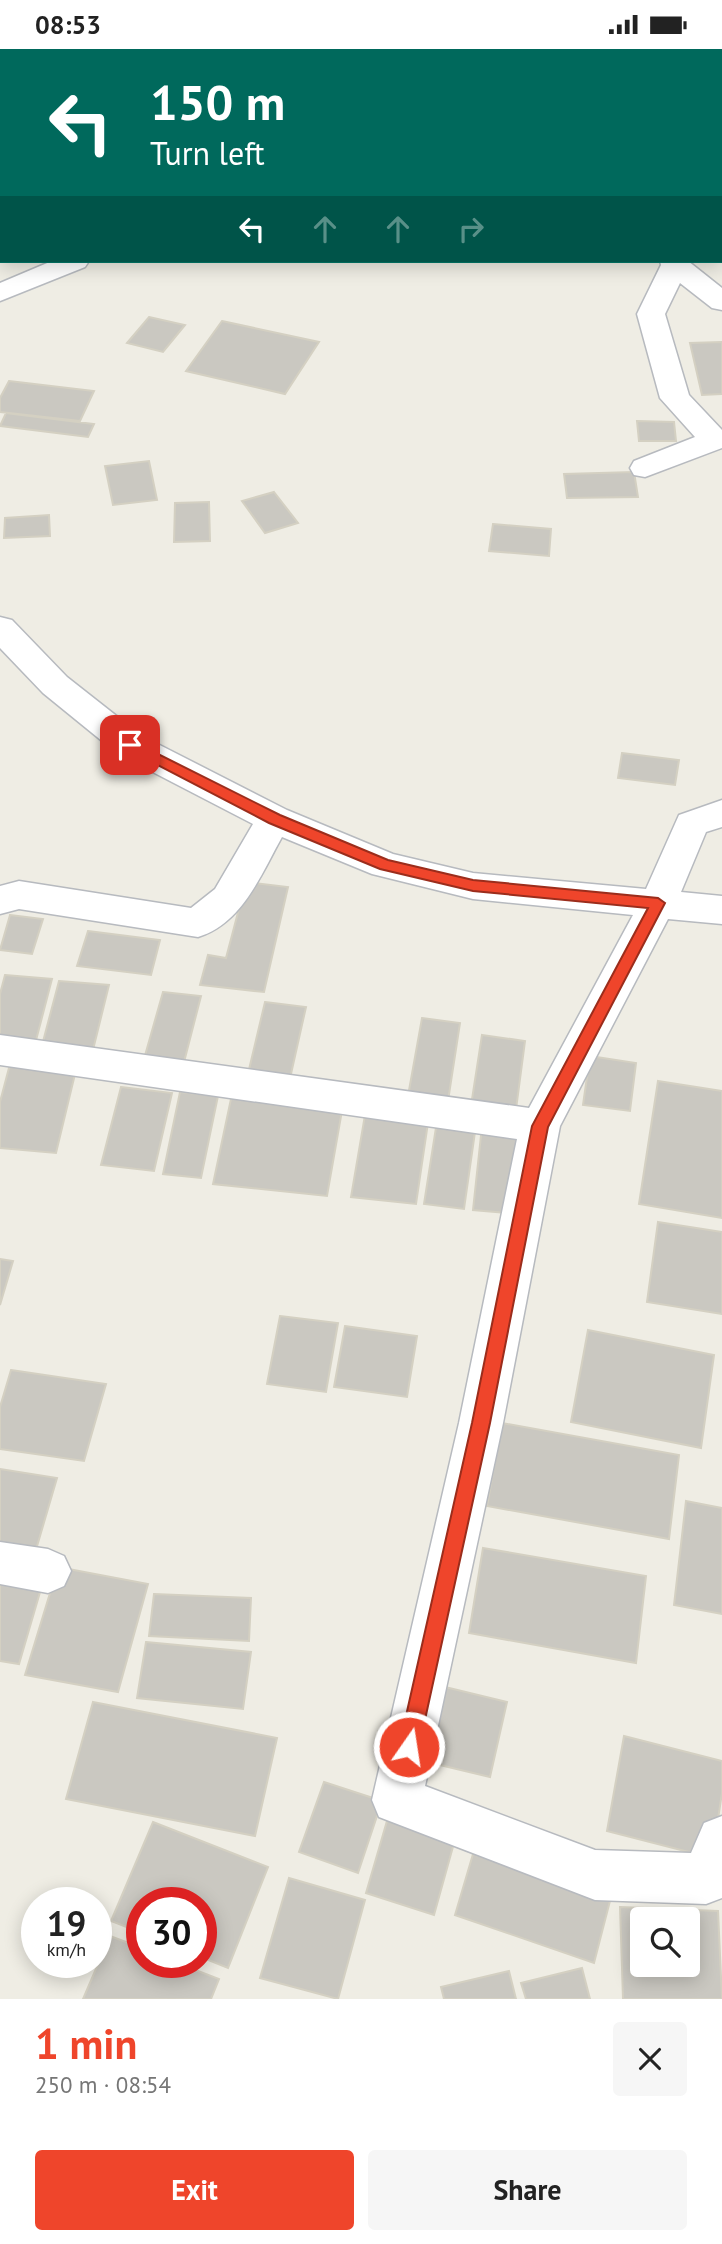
<!DOCTYPE html>
<html lang="en">
<head>
<meta charset="utf-8">
<style>
	:root { --surface:#fff; --page:#f6f6f6; --text:#222; --muted:#767676; --accent:#ef452b }
	body { margin:0; font-family:"PT Sans",sans-serif; background:var(--page); color:var(--text); height:100vh; display:flex; flex-direction:column; font-size:26px; white-space:nowrap }
	* { box-sizing:border-box; margin:0 }
	p { font-size:23px; color:var(--muted) }
	.icon { flex:none; width:38px; height:38px; fill:none; stroke:currentColor; stroke-width:2; stroke-linecap:round; stroke-linejoin:round }
	.map { position:relative; height:1950px; overflow:hidden }
	.details { display:flex; flex-direction:column; background:var(--surface); flex:1 }
	.details>* { flex:none }
	.hud { position:absolute; left:0px; top:0px; width:723px; height:214px; box-shadow:0 4px 18px #0003; background:#00695c; color:#fff; overflow:hidden }
	.tools { position:absolute; left:630px; top:1858px; display:grid; gap:14px }
	.tools a { display:grid; place-items:center; width:70px; height:70px; border-radius:7px; background:var(--surface); box-shadow:0 4px 18px #0003; font-size:35px }
	.speed { position:absolute; left:21px; top:1838px; display:flex; gap:14px; font-size:35px; font-weight:700; text-align:center }
	.speed>* { display:grid; place-content:center; width:91px; height:91px; border-radius:50%; background:var(--surface); box-shadow:0 4px 18px #0003; line-height:1 }
	.speed small { font-size:18px; font-weight:400 }
	.speed .limit { border:10px solid #d22; background:#fff; color:#111 }
	.pin { position:absolute; display:grid; place-items:center; width:60px; height:60px; color:#fff; margin:-30px; border-radius:14px; box-shadow:0 4px 10px #0006 }
	.me { position:absolute; width:77px; margin:-38px; rotate:13deg; stroke-linejoin:round; filter:drop-shadow(0 0 5px #0008) }
	.turn { display:flex; align-items:center; gap:24px; height:147px; padding:0 35px; font-size:32px }
	.turn .icon { width:91px; height:91px; stroke-width:2.5 }
	.turn b { display:block; font-size:49px; line-height:60px }
	.lanes { display:flex; align-items:center; height:66px; padding:0 35px; background:#0003; justify-content:center; gap:35px; direction:ltr }
	.lanes .off { opacity:.35 }
	.round { display:grid; place-items:center; flex:none; width:74px; height:74px; border-radius:7px; background:var(--page) }
	.headline { display:flex; align-items:center; justify-content:space-between; height:119px; padding:0 35px }
	h1 { font-size:42px; font-weight:700; line-height:52px; color:var(--accent) }
	.button { display:flex; gap:14px; margin-top:auto; padding:14px 35px }
	.button a { flex:1; height:80px; border-radius:7px; background:var(--accent); color:#fff; font-size:28px; font-weight:700; line-height:80px; text-align:center }
	.button a+a { background:var(--page); color:var(--text) }
	.status { display:flex; justify-content:space-between; align-items:center; height:49px; padding:0 35px; background:var(--surface); direction:ltr }
	.status svg { height:19px; fill:currentColor }
	.map>svg:first-child { display:block }
	.building { fill:#cac8c1; stroke:#d4d0c2; stroke-width:2; fill-rule:evenodd }
	.lines { fill:none; stroke-linecap:round; stroke-linejoin:round }
	.minor-casing { stroke:#b7babf; stroke-width:3 }
	.minor { fill:#fff; fill-rule:evenodd }
	.route { fill:#ef452b; stroke:#9b2d1c; stroke-width:2 }
</style>
</head>
<body>
<div class="status"><b>08:53</b><svg viewBox="0 0 49 12"><path d="M0 12V9h3v3zM5 12V6h3v6zM10 12V3h3v9zM15 12V0h3v12zM26 1h20v11H26zM47 4h2v5h-2z"/></svg></div>
<div class="map">
<svg width="722" height="1950" viewBox="0 0 722 1950">
	<rect width="100%" height="100%" fill="#efede4"/>
	<path class="building" d="M149,268L185,276L163,303L127,294Z
		M222,272L319,293L285,345L186,322Z
		M722,293V345L702,346L690,294Z
		M9,332L94,342L80,372L0,363V349Z
		M6,364L94,375L88,388L0,377Z
		M637,372L674,373L676,392H639Z
		M149,412L157,451L113,456L105,417Z
		M634,423L638,448L567,449L564,425Z
		M274,443L298,474L265,484L242,452Z
		M209,453L210,492L174,493L175,454Z
		M49,466L50,487L4,489L5,469Z
		M493,475L551,480L549,507L489,502Z
		M622,704L679,711L675,736L618,729Z
		M246,833L288,838L264,943L200,936L208,906L226,909Z
		M10,866L43,870L32,905L0,901Z
		M88,882L160,891L151,926L77,917Z
		M5,926L52,930L34,999L0,996V945Z
		M59,932L109,936L91,1009L40,1004Z
		M163,943L201,947L182,1021L142,1017Z
		M265,953L306,958L289,1034L247,1029Z
		M422,969L460,974L448,1052L408,1047Z
		M482,986L525,992L515,1068L470,1063Z
		M590,1007L636,1014L630,1062L583,1056Z
		M10,1015L76,1021L56,1104L0,1099V1053Z
		M658,1032L722,1042V1169L639,1155Z
		M121,1038L172,1044L154,1122L101,1116Z
		M180,1043L218,1047L201,1129L163,1125Z
		M232,1045L343,1056L327,1147L213,1135Z
		M366,1060L429,1067L416,1155L351,1148Z
		M437,1072L476,1076L464,1160L424,1155Z
		M482,1077L525,1081L517,1165L473,1161Z
		M658,1173L722,1183V1265L647,1253Z
		M0,1210L13,1212L0,1256Z
		M280,1267L338,1274L326,1343L267,1335Z
		M345,1277L417,1287L407,1348L334,1338Z
		M588,1281L714,1306L701,1399L571,1373Z
		M11,1321L106,1335L84,1412L0,1400V1358Z
		M502,1374L679,1406L669,1490L487,1457Z
		M0,1420L57,1429L33,1511L0,1506Z
		M686,1452L722,1459V1565L674,1556Z
		M483,1499L646,1527L636,1614L469,1584Z
		M58,1518L148,1535L118,1643L25,1626Z
		M0,1519L45,1526L19,1615L0,1612Z
		M154,1545L251,1549L249,1592L149,1587Z
		M146,1593L251,1603L243,1660L137,1649Z
		M441,1637L507,1653L490,1728L423,1712Z
		M93,1653L277,1689L255,1787L66,1750Z
		M624,1687L722,1712V1744L712,1809L607,1782Z
		M324,1733L382,1752L358,1824L299,1803Z
		M389,1765L456,1787L434,1866L366,1844Z
		M153,1773L268,1818L228,1919L201,1908V1853H142V1884L111,1872Z
		M473,1805L610,1852L594,1914L455,1866Z
		M289,1829L365,1851L338,1950L260,1929Z
		M620,1858L718,1862L722,1950H623ZM642,1871H688V1916H642Z
		M110,1887L142,1899V1913H175L219,1930L211,1950H83Z
		M582,1919L590,1950H526L521,1934Z
		M509,1922L516,1950H444L441,1938Z"/>
	<g class="lines">
		<defs>
			<path id="minor" d="M320,0H345L319,2Z
				M625,0H649V2H625Z
				M721,128H722V144H721Z
				M52,212H89L85,218L0,252V234Z
				M660,212H688L722,239V261L712,259L680,234L665,265L689,346L722,381V399L645,428L634,426L630,419L634,412L695,388L660,349L637,265L661,216Z
				M0,568L12,571L67,628L142,687L287,761L393,805L473,824L646,840L679,766L722,751V778L706,783L681,843L722,847V875L668,870L560,1077L503,1374L425,1737L595,1801L691,1804L704,1774L722,1767V1849L706,1855L595,1851L379,1768L372,1751L459,1374L517,1090L0,1016V986L529,1059L633,866L473,850L372,825L282,788C261,825 243,874 198,888L19,860L0,865V837L19,832L191,859L215,840L253,775L118,705L43,644L0,599Z
				M0,1493L48,1500L64,1507L71,1522L64,1537L48,1544L0,1535Z"/>
		</defs>
		<use href="#minor" class="minor-casing"/>
		<use href="#minor" class="minor"/>
	</g>
	<path class="route" d="M130,691L280,766L388,811L473,831L658,849L665,854L548,1078L490,1374L419,1698L416,1705L409,1707L402,1705L399,1698L472,1374L532,1077L648,859L473,842L380,820L269,774L125,699V692Z"/>
</svg>
<div class="tools">
<a><svg class="icon" aria-label="search" viewBox="0 0 24 24"><circle cx="10" cy="10" r="6"/><path d="M15 15l6 6"/></svg></a>
</div>
<div class="speed"><div>19<small>km/h</small></div><div class="limit">30</div></div>
<div class="pin" style="left:130px;top:696px;background:#d93025"><svg class="icon" aria-label="arrive" viewBox="0 0 24 24"><path d="M6 21V4h12l-3 4 3 4H6"/></svg></div>
<svg class="me" style="left:409px;top:1698px" viewBox="-20 -20 40 40"><circle r="17" fill="#ef452b" stroke="#fff" stroke-width="3"/><path d="M0-11L8 9 0 5-8 9z" fill="#fff"/></svg>
<div class="hud">
<div class="turn"><svg class="icon" aria-label="left" viewBox="0 0 24 24"><path d="M17 20v-9H6M10 6l-5 5 5 5"/></svg><div><b>150 m</b>Turn left</div></div>
<div class="lanes"><svg class="icon" aria-label="left" viewBox="0 0 24 24"><path d="M17 20v-9H6M10 6l-5 5 5 5"/></svg><svg class="icon off" aria-label="ahead" viewBox="0 0 24 24"><path d="M12 20V5M6 11l6-6 6 6"/></svg><svg class="icon off" aria-label="ahead" viewBox="0 0 24 24"><path d="M12 20V5M6 11l6-6 6 6"/></svg><svg class="icon off" aria-label="right" viewBox="0 0 24 24"><path d="M7 20v-9h11M14 6l5 5-5 5"/></svg></div>
</div>
</div>
<section class="details">
<div class="headline"><div><h1>1 min</h1><p>250 m · 08:54</p></div><a class="round"><svg class="icon" aria-label="close" viewBox="0 0 24 24"><path d="M6 6l12 12M18 6L6 18"/></svg></a></div>
<div class="button"><a>Exit</a><a>Share</a></div>
</section>
</body>
</html>
